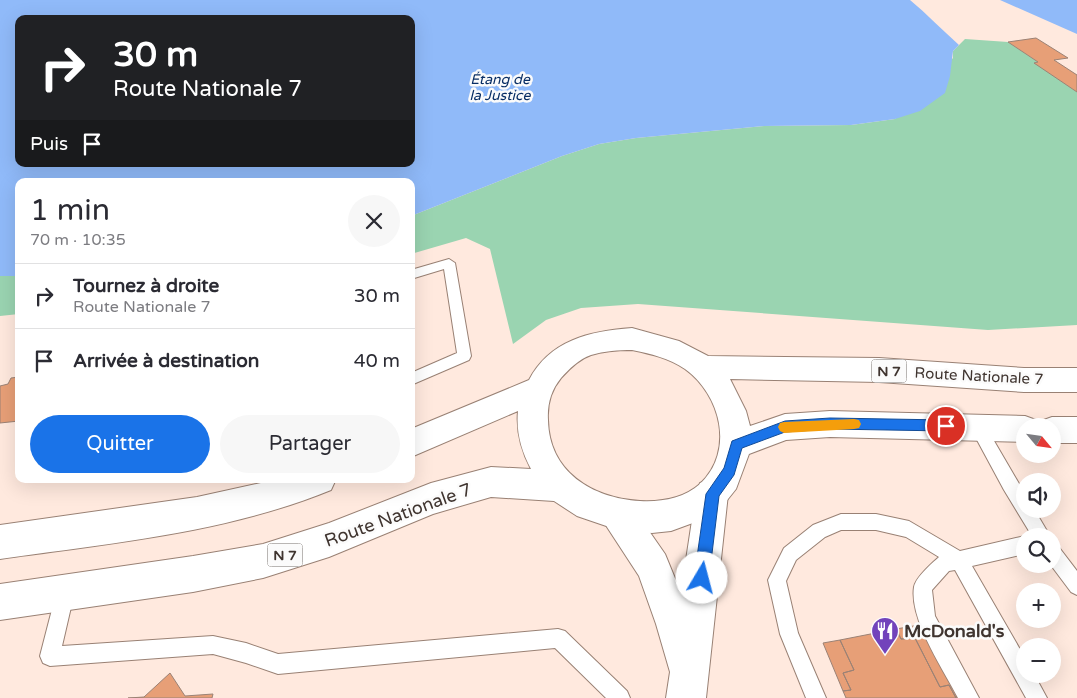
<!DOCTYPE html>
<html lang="fr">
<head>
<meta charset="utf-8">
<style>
	:root { --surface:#fff; --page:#f7f7f7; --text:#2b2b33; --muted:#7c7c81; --line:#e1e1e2; --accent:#1a73e8 }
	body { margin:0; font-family:"Varela Round",sans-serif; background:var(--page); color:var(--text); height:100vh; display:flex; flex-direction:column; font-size:19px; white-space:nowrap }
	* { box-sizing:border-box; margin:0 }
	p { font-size:16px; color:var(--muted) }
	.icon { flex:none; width:28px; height:28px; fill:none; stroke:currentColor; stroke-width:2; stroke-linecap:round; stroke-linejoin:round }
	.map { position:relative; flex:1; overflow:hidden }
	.details { position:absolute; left:15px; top:178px; width:400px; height:305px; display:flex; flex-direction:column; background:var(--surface); border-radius:10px; box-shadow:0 5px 20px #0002 }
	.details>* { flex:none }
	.hud { position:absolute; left:15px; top:15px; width:400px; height:152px; border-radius:10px; box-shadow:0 5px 20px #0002; background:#202124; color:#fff; overflow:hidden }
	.needle { width:32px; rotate:119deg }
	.controls { position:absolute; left:1016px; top:418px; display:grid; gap:10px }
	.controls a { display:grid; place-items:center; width:45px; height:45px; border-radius:50%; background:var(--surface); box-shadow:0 5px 20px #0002; font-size:25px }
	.pin { position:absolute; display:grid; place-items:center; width:42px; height:42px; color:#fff; margin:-21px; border:2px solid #fff; border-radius:50%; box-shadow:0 1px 5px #0007 }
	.me { position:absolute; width:55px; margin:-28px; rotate:8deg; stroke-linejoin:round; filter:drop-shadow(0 0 4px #0008) }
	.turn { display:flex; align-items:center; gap:18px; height:105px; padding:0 15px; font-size:22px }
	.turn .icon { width:65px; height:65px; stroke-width:2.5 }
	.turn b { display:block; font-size:35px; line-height:42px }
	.then { display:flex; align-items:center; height:48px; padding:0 15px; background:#0003; gap:10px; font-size:19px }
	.round { display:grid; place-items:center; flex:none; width:52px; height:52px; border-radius:26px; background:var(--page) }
	.head { display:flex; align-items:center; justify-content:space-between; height:85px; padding:0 15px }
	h1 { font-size:30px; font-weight:600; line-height:38px }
	.cta { display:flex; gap:10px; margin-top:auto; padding:10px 15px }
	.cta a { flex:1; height:58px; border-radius:30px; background:var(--accent); color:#fff; font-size:20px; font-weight:600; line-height:58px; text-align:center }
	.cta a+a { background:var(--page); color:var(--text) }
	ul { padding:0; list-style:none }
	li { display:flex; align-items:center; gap:15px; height:65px; padding:0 15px; border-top:1px solid var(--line) }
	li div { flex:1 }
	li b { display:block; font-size:19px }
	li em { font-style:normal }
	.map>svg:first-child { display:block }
	.green { fill:#9ad4b1 }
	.water { fill:#90baf9; fill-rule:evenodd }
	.building { fill:#e79f77; stroke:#9b8275 }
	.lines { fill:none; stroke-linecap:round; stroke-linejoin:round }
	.lane-casing { stroke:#998174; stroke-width:2 }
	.secondary-casing { stroke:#998174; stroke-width:2 }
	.primary-casing { stroke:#998174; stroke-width:2 }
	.lane { fill:#fff; fill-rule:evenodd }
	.secondary { fill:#fff; fill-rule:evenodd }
	.primary { fill:#fff; fill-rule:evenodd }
	.route { fill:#1a73e8; stroke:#114b97 }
	.slow { fill:#f59e0b }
	.labels { text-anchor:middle; stroke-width:5; stroke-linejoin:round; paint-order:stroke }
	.far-water-label { font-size:14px; font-style:italic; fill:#082e65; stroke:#fbfbfb }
	.shield { fill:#fbfbfb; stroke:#77706c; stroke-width:1 }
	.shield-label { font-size:14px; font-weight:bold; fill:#3f342f }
	.street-label { font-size:15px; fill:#3f342f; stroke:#fbfbfb }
	.near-street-label { font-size:18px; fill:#3f342f; stroke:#fbfbfb }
	.near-poi-label { font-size:18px; font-weight:bold; fill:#3f342f; stroke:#fbfbfb; text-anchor:start }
</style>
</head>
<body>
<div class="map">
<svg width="1077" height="698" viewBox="0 0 1077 698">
	<rect width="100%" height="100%" fill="#ffe9de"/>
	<path class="green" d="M965,39L1008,42L1038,62L1035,63L1077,92V325L988,330L638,304L581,308L546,320L513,344L490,249L466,238L411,254V216L562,156L599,144L636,138L764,126L851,125L895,119L953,58V51Z
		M0,276H19V314L0,316Z"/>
	<path class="water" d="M0,0H910C927,14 942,30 959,45L953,51L950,76L945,93L920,111L895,119L851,125L764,126L636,138L599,144L562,156L411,216V181H19V276H0ZM19,19H411V164H19Z
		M1000,0H1077V34Z"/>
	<path class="building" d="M1036,38L1068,58L1054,60L1077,75V92L1034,63L1038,62L1008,42Z
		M19,377V421L0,423V386L8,384L11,378Z
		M919,625L944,672L967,698H956L949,685L940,687L915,638L901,639L896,629Z
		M896,629L901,639L915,638L940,687L949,685L956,698H846L843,691L851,690L843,673L854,670L840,640Z
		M840,640L854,670L843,673L851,690L843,691L823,643Z
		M170,673L185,696L213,694L212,698H128L144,697Z"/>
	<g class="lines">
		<defs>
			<path id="lane" d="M449,259L455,263L471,356L469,360L411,385V373L457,353L444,269L411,279V270Z
				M978,420L983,422L1025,494V509H1034L1050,536H1032L1004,490L970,427L973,422Z
				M841,514H876L909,521L960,551L1025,536V554L972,566L1025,658V674H1034L1047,698H1026L955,570L949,571L932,590L935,616L979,698H958C943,669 909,619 914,587C916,577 931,564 939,557L906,537L876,530H841L825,537L796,560L786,581L798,633L826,698H806L780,634L768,580L784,548L813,525Z
				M1052,544L1058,546L1077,571V595L1071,592L1050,564H1052Z
				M65,585L71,588L74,594L62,646L213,636L246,643L278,654L558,629L565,631L627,691L630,698H606L555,648L278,674L246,663L213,654L50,666L43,663L40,656L56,594L59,588Z"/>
			<path id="secondary" d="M712,479L724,483L728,494L706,698H666L670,672L656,624L639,576L607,527L602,516L607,505L619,500L631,505L665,554L681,593L696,494L700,483Z"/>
			<path id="primary" d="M632,328L679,341L708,356L879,358L1024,368H1077V392H1024L879,382L730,379L746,411L750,426L785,414L830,411L1025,416L1036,420L1039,426L1041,421L1052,417H1077V443H1052V426H1025V442L830,437L786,440L749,454L736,489L724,504L701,520L671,531L652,533L621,531L577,516L554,501L491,497L433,514L329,557L263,578L193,592L0,620V584L193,556L263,544L329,523L431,483L491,467L531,469C521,450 516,432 518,411L411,457V429L529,380C550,340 590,331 632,328ZM632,350C651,354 669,358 685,369C721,395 735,451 700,484C683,499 661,502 640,501C592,498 549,472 548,420C547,405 551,390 561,378C569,369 579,359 591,355C604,351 619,350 632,350Z
				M279,479H336L331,490C226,533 112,543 0,559V525L197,497Z"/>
		</defs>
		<use href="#lane" class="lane-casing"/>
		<use href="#secondary" class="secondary-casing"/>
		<use href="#primary" class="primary-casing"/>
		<use href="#lane" class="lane"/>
		<use href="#secondary" class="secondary"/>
		<use href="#primary" class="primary"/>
	</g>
	<path class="route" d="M830,418L946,420L951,422L952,426L951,430L946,431L830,429L785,432L742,448L734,475L719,496L709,578L707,583L702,585L697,583L694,578L706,494L724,468L732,441L785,421Z"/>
	<path class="slow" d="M854,419L859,420L861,424L859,428L854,429L784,433L780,431L778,427L780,423L784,422Z"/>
	<defs>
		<symbol id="restaurant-pin" viewBox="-11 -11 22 30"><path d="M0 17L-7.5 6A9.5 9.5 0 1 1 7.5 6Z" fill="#7243bb" stroke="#fbfbfb"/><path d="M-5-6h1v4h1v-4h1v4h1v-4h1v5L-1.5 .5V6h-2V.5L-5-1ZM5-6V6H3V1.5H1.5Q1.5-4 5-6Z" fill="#fff"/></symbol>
	</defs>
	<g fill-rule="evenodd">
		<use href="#restaurant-pin" x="869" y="615" width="32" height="43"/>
	</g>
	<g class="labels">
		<g class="far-water-label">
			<text x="500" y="84">Étang de<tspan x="500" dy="16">la Justice</tspan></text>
		</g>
		<g class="shield">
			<rect x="871.5" y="359.5" width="35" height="23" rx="4"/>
			<rect x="267.5" y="543.5" width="35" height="23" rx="4"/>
		</g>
		<g class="shield-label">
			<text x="889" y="376">N 7</text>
			<text x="285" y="560">N 7</text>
		</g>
		<g class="street-label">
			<text transform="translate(979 376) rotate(3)" y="5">Route Nationale 7</text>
		</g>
		<g class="near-street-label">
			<text transform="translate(398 515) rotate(-20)" y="6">Route Nationale 7</text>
		</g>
		<g class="near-poi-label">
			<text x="904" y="637">McDonald's</text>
		</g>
	</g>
</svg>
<div class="controls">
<a><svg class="needle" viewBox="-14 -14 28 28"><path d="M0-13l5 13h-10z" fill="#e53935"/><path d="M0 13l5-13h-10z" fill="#7c7c81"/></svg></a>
<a><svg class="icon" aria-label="sound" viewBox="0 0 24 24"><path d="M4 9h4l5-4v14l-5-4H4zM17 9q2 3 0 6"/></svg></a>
<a><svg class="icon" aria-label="search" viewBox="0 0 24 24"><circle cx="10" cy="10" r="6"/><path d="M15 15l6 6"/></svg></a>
<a>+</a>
<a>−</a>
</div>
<div class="pin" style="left:946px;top:426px;background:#d93025"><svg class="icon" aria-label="arrive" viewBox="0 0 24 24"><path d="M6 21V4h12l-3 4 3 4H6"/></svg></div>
<svg class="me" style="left:702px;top:578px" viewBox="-20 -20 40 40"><circle r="19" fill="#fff"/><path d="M0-13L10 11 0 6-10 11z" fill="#1a73e8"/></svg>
<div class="hud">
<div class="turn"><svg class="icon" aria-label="right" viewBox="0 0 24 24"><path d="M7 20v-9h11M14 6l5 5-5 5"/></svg><div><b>30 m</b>Route Nationale 7</div></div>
<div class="then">Puis<svg class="icon" aria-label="arrive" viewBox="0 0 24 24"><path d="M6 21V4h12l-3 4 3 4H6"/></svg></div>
</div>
<section class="details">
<div class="head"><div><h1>1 min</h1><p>70 m · 10:35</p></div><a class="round"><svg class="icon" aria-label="close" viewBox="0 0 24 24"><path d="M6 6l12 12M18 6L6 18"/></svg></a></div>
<ul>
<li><svg class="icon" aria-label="right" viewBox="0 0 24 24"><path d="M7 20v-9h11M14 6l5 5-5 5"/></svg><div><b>Tournez à droite</b><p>Route Nationale 7</p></div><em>30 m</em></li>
<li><svg class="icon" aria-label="arrive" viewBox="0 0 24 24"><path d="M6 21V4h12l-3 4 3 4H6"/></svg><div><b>Arrivée à destination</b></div><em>40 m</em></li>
</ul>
<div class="cta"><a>Quitter</a><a>Partager</a></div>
</section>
</div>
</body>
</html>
